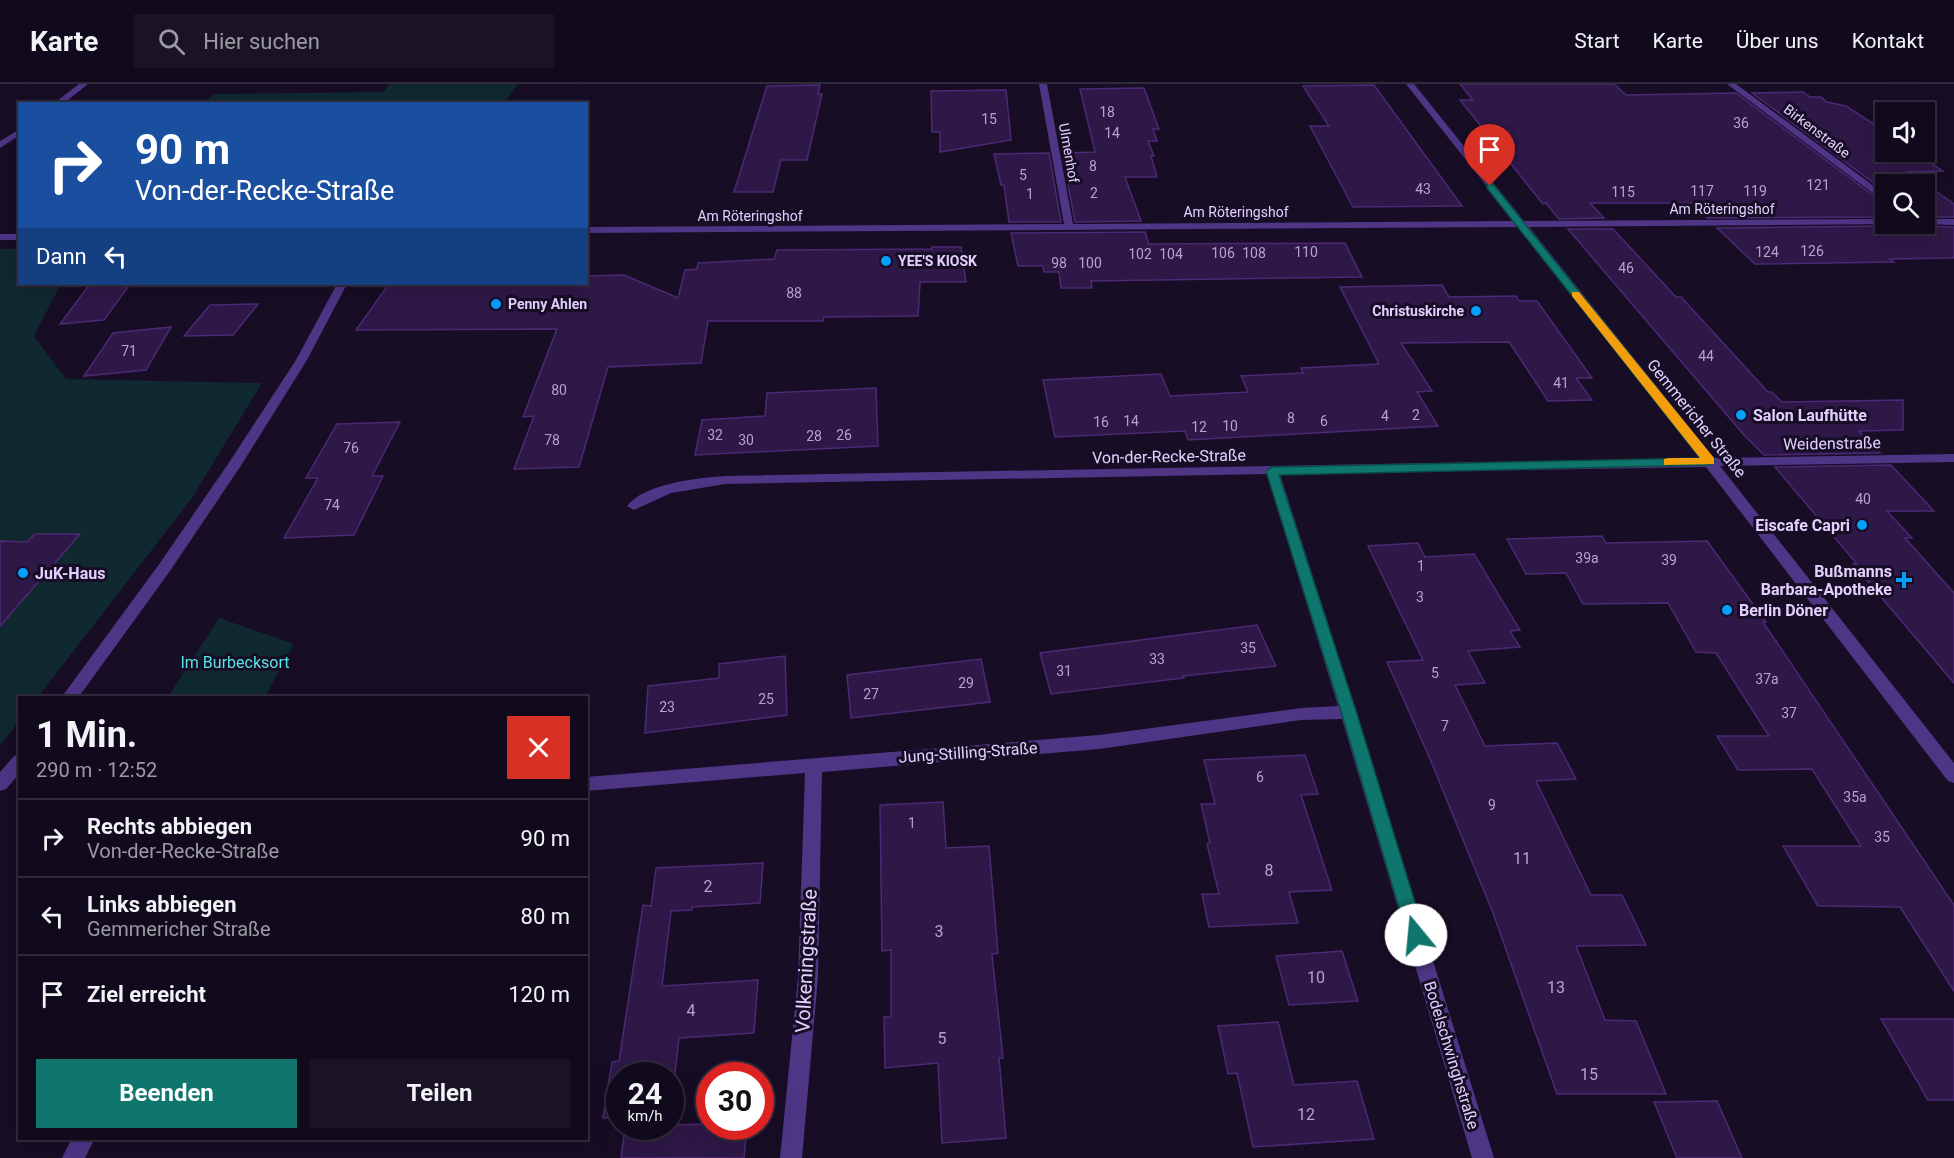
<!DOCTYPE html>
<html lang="de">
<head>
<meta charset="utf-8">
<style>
	:root { --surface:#110a1c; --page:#1a1325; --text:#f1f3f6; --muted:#9c9aa3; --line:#302b3b; --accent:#0f766e }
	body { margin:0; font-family:Roboto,sans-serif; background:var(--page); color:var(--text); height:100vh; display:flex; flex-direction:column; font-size:22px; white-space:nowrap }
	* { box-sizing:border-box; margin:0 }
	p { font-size:20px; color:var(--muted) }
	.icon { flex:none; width:33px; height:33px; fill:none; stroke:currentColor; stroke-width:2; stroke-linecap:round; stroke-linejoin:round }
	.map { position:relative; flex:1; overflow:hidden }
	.details { position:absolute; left:18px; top:612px; width:570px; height:444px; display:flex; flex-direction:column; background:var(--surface); border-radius:0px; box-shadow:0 6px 24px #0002,0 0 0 2px var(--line) }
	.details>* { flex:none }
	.banner { position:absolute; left:18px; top:18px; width:570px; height:183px; border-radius:0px; box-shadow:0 6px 24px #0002,0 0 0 2px var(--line); background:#1a4fa0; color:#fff; overflow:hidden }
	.buttons { position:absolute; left:1875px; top:18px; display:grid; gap:12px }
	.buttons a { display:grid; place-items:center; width:60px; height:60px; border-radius:0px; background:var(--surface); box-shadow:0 6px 24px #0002,0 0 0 2px var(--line); font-size:30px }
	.speed { position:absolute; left:606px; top:978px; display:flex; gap:12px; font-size:30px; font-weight:700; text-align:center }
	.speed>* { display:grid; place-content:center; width:78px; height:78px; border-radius:50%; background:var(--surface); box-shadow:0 6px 24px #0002,0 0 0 2px var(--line); line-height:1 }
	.speed small { font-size:15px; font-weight:400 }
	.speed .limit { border:9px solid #d22; background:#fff; color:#111 }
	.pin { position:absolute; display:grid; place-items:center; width:51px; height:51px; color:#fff; margin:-62px -26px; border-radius:50% 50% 50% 0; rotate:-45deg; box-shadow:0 0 6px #0007 }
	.pin .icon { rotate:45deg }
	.me { position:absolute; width:66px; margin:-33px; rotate:343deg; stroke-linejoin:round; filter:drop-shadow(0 0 4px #0008) }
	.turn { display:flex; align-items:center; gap:21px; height:126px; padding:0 18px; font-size:27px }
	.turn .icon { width:78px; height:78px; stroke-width:2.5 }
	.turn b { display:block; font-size:42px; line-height:51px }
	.then { display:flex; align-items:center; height:57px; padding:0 18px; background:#0003; gap:12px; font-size:22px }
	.round { display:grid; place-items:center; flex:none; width:63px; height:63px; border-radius:0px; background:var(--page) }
	.overview { display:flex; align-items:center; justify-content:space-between; height:102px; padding:0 18px }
	h1 { font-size:36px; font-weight:700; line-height:45px }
	.action { display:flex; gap:12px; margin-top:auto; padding:12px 18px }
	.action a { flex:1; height:69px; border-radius:0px; background:var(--accent); color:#fff; font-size:24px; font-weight:700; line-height:69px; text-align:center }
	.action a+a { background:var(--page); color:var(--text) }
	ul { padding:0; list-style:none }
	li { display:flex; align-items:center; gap:18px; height:78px; padding:0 18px; border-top:2px solid var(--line) }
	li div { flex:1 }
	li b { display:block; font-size:22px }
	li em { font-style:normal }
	header { display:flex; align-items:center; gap:36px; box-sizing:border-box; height:84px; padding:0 30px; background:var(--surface); border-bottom:2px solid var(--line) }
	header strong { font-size:28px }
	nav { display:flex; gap:33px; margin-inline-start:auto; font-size:21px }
	.search { width:420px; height:54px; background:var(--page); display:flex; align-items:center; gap:15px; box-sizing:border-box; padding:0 21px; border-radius:0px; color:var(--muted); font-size:22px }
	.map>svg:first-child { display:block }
	.green { fill:#10282f }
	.building { fill:#2e1847; stroke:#4c2974; stroke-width:1.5 }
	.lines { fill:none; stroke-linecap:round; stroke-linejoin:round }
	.minor { fill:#4e3586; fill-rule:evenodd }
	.route { fill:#0f766e; stroke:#0a4d48; stroke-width:1.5 }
	.slow { fill:#f59e0b }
	.poi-dot { fill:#00a0fc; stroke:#170d25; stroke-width:2 }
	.labels { text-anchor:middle; stroke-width:6; stroke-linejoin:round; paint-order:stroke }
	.number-label { font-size:14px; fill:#b5a3d1 }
	.far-street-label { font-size:14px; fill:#e2d1ff; stroke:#170d25 }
	.far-poi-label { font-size:14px; font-weight:bold; fill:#e2d1ff; stroke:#170d25; text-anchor:start }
	.poi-label { font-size:16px; font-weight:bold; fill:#e2d1ff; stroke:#170d25; text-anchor:start }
	.street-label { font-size:16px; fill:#e2d1ff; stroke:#170d25 }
	.park-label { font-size:16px; fill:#56e4e6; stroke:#170d25 }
	.near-number-label { font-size:16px; fill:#b5a3d1 }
	.near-street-label { font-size:20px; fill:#e2d1ff; stroke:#170d25 }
</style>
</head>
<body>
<header>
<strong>Karte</strong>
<div class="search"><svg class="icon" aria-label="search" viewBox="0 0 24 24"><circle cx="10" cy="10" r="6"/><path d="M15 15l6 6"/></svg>Hier suchen</div>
<nav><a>Start</a><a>Karte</a><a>Über uns</a><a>Kontakt</a></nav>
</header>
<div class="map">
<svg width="1954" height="1074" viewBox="0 0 1954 1074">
	<rect width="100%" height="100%" fill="#170d25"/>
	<path class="green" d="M390,0H518L504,19H203L215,10L383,8Z
		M0,165H19L20,200H61L34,252L66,295L262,299L192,414L38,613L20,614L19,637L0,662Z
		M219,534L294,560L265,613H168Z"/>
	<path class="building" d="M1460,0H1614L1626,11L1736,9L1886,121V133L1707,134L1692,119H1590L1604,134L1559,135L1546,119L1543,120L1460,16H1473Z
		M820,1L818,10H822L807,76H781L773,108H734L767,2Z
		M1374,1L1462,122L1353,123L1310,42H1329L1303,2Z
		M1144,4L1159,45H1153L1157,57H1148L1154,72H1151L1157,93H1125L1141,137L1075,138L1062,69L1095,68L1080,5Z
		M1006,6L1011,56L940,68V48H932L931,7Z
		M1803,8L1810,13H1821L1827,18L1846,22L1886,48V68H1914L1943,87L1908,88L1954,120V133H1924V100H1886V108L1752,9Z
		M1049,69L1061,138H1009L1004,101H1001L994,70Z
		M1892,140H1919L1921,142L1954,143V174L1890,175L1894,178L1755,180L1717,144L1890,142Z
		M1568,145H1613L1676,213H1681L1768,308H1772L1782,318L1903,316V346L1859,347L1880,369L1764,371L1744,351Z
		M1145,148L1149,160L1345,159L1362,193L1091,197L1092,204H1061L1059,188H1044L1043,182H1018L1011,149Z
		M932,163H961L966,198H920L918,232L824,233L823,237H708L701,279L608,283L579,383L514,385L534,332L523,333L557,245L356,246L389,200H586V192L624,191L678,214L685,186L697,185L698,179L774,175L777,166L932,165Z
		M90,200H130L104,236L60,240Z
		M1442,201L1449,213L1516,212L1519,217H1537L1592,294H1576L1592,316L1548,317L1509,258L1401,259L1432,307L1417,308L1438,342L1188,356L1185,347L1055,353L1043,296L1161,290L1170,312L1248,308L1241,292L1303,289L1301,284L1379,280L1340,203Z
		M258,220L233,251L184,252L210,221Z
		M171,243L146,286L84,292L113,249Z
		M876,304L878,362L695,371L702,336L765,332L767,309Z
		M400,338L372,392H383L354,451L284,454L318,394H306L337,340Z
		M1891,381L1934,427H1887L1912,454H1905L1954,509V599L1853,480H1857L1775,383Z
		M35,450H80L0,542V457L27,458Z
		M1602,452L1606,459L1707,457L1766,538H1763L1954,821V907L1900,823L1818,822L1783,762H1861L1812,685L1738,686L1717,652H1769L1716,569L1696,568L1668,519L1583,520L1566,489L1526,490L1507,455Z
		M1418,459L1425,473L1474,470L1520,546L1510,547L1520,563L1468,567L1485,599L1455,601L1485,662L1557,659L1576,695L1536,697L1591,811H1622L1646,861L1576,862L1605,936L1636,937L1666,1010H1557L1493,829L1430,675L1387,578L1423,576L1368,462Z
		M1257,541L1276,582L1183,592L1184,594L1051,610L1040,569Z
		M785,572L787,631L645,649L648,602L719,594V580Z
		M981,575L990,618L851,634L847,591Z
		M1305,671L1318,710L1301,711L1332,806L1289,808L1298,839L1209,843L1202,810H1219L1207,760L1210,759L1201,720H1215L1204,676Z
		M943,718L946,764L989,762L998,869L992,870L1003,974H999L1006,1054L942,1059L938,979L885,984L884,933H891V866L882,867L880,721Z
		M763,779L760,819L692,823V826L671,827L662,902L758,896L754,949L679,954L670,1033V992H620V1033L603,1034L612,978L619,977L643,821L651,822L656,784Z
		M1342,867L1358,917L1289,921L1276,872Z
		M1881,935H1954V1016H1928Z
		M1278,938L1294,1001L1357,997L1374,1055L1253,1063L1237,989L1228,990L1218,942Z
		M1717,1017L1742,1074H1677L1654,1018Z
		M710,1040V1042H747L744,1074H621L625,1042Z"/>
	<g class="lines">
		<path class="minor" d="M79,0H88L63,20H53Z
			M1039,0H1047L1073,140L1514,137L1406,0H1414L1524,137L1886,135V140H1890L1529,143L1714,374L1954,370V378L1720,382L1954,679V699L1948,697L1706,383L1280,390L1356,628L1494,1074H1472L1342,635L1301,636L1099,665L822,688L818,893L802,1074H780L798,893L805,689L586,707V693L1099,651L1301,624L1338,622L1267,390L725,400L671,409L634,426L627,422C645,399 698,394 725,392L1700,374L1518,143L586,149V143L1064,140Z
			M1727,0H1736L1886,111V119Z
			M20,45V51L0,64V57Z
			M1924,135H1954V141L1921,140H1924Z
			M0,150H20V156H0Z
			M337,200H347L307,276L240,383L170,487L78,614H61L160,479L228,380L296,276Z
			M20,670V689L6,705L0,707V688L14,672Z
			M72,1054H95L85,1074H62Z"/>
	</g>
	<path class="route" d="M1487,100H1493L1715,377L1709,381L1279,391L1356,627L1425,851L1422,857L1416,859L1410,857L1407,851L1341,627L1266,387L1272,383L1700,374L1487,104Z"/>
	<path class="slow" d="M1572,208H1579L1714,374V380L1664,381V375L1669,374H1700L1572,212Z"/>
	<g class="poi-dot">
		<circle cx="886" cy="177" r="6"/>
		<circle cx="496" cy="220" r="6"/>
		<circle cx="1476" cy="227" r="6"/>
		<circle cx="1741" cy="331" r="6"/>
		<circle cx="1862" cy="441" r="6"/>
		<circle cx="23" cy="489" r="6"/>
		<path d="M1901 487h6v6h6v6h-6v6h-6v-6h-6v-6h6z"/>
		<circle cx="1727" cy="526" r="6"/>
	</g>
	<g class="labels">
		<g class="number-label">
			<text x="1107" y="33">18</text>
			<text x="989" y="40">15</text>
			<text x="1741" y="44">36</text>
			<text x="1112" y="54">14</text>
			<text x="1093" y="87">8</text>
			<text x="1023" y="96">5</text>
			<text x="1818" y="106">121</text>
			<text x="1423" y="110">43</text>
			<text x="1702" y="112">117</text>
			<text x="1755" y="112">119</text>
			<text x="1623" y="113">115</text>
			<text x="1094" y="114">2</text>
			<text x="1030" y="115">1</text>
			<text x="1812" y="172">126</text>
			<text x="1306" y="173">110</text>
			<text x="1767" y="173">124</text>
			<text x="1223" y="174">106</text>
			<text x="1254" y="174">108</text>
			<text x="1140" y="175">102</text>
			<text x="1171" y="175">104</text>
			<text x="1059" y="184">98</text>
			<text x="1090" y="184">100</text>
			<text x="1626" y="189">46</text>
			<text x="794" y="214">88</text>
			<text x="129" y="272">71</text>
			<text x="1706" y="277">44</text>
			<text x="1561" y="304">41</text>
			<text x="559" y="311">80</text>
			<text x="1416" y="336">2</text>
			<text x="1385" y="337">4</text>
			<text x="1291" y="339">8</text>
			<text x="1131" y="342">14</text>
			<text x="1324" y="342">6</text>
			<text x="1101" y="343">16</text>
			<text x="1230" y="347">10</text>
			<text x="1199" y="348">12</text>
			<text x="715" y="356">32</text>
			<text x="844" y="356">26</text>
			<text x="814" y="357">28</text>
			<text x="552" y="361">78</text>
			<text x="746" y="361">30</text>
			<text x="351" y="369">76</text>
			<text x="1863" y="420">40</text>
			<text x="332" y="426">74</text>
			<text x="1587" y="479">39a</text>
			<text x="1669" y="481">39</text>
			<text x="1421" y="487">1</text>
			<text x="1420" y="518">3</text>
			<text x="1248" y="569">35</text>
			<text x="1157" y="580">33</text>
			<text x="1064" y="592">31</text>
			<text x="1435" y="594">5</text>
			<text x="1767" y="600">37a</text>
			<text x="966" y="604">29</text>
			<text x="871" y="615">27</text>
			<text x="766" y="620">25</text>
			<text x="667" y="628">23</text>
			<text x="1789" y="634">37</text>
			<text x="1445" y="647">7</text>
			<text x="1260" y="698">6</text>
			<text x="1855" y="718">35a</text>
			<text x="1492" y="726">9</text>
			<text x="912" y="744">1</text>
			<text x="1882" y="758">35</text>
		</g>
		<g class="far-street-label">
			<text transform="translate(1817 47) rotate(37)" y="5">Birkenstraße</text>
			<text transform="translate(1069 69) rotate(80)" y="5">Ulmenhof</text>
			<text x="1722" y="130">Am Röteringshof</text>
			<text x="1236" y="133">Am Röteringshof</text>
			<text x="750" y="137">Am Röteringshof</text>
		</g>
		<g class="far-poi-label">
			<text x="898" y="182">YEE'S KIOSK</text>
			<text x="508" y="225">Penny Ahlen</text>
			<text x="1464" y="232" text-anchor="end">Christuskirche</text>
		</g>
		<g class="poi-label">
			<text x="1753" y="337">Salon Laufhütte</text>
			<text x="1850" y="447" text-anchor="end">Eiscafe Capri</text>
			<text x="1892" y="493" text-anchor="end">Bußmanns<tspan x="1892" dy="18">Barbara-Apotheke</tspan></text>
			<text x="35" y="495">JuK-Haus</text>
			<text x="1739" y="532">Berlin Döner</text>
		</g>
		<g class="street-label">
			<text transform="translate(1697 334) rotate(51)" y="6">Gemmericher Straße</text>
			<text transform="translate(1832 359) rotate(-1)" y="6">Weidenstraße</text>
			<text transform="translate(1169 372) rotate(-1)" y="6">Von-der-Recke-Straße</text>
			<text transform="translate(968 668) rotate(-4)" y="6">Jung-Stilling-Straße</text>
			<text transform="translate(1452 971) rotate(73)" y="6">Bodelschwinghstraße</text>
		</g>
		<g class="park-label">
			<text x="235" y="584">Im Burbecksort</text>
		</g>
		<g class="near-number-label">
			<text x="1522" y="780">11</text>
			<text x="1269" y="792">8</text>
			<text x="708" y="808">2</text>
			<text x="939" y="853">3</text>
			<text x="1316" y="899">10</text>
			<text x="1556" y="909">13</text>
			<text x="691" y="932">4</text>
			<text x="942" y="960">5</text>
			<text x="1589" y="996">15</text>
			<text x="1306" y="1036">12</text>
		</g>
		<g class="near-street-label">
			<text transform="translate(806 877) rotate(-87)" y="7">Volkeningstraße</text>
		</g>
	</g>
</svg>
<div class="buttons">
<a><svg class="icon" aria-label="sound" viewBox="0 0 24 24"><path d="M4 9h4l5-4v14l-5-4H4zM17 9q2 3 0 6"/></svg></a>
<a><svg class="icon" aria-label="search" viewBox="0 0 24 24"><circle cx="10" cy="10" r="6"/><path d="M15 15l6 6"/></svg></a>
</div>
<div class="speed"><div>24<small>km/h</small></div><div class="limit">30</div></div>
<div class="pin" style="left:1490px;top:102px;background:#d93025"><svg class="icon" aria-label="arrive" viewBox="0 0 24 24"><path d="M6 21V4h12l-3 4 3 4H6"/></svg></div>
<svg class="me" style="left:1416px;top:851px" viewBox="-20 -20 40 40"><circle r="19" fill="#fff"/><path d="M0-13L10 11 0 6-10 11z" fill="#0f766e"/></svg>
<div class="banner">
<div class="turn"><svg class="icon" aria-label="right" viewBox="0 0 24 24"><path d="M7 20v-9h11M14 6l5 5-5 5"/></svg><div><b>90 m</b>Von-der-Recke-Straße</div></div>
<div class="then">Dann<svg class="icon" aria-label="left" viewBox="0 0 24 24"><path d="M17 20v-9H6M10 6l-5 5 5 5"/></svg></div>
</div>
<section class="details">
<div class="overview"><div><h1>1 Min.</h1><p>290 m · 12:52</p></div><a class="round" style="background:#d93025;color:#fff"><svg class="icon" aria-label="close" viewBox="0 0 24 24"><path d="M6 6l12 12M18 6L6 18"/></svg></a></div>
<ul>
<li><svg class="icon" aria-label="right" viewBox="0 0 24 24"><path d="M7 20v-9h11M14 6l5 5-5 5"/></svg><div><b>Rechts abbiegen</b><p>Von-der-Recke-Straße</p></div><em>90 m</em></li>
<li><svg class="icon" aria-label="left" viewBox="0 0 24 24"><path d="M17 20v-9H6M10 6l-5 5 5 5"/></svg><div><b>Links abbiegen</b><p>Gemmericher Straße</p></div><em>80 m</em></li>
<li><svg class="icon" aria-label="arrive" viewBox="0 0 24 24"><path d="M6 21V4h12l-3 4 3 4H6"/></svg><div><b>Ziel erreicht</b></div><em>120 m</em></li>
</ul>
<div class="action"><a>Beenden</a><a>Teilen</a></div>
</section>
</div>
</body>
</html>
